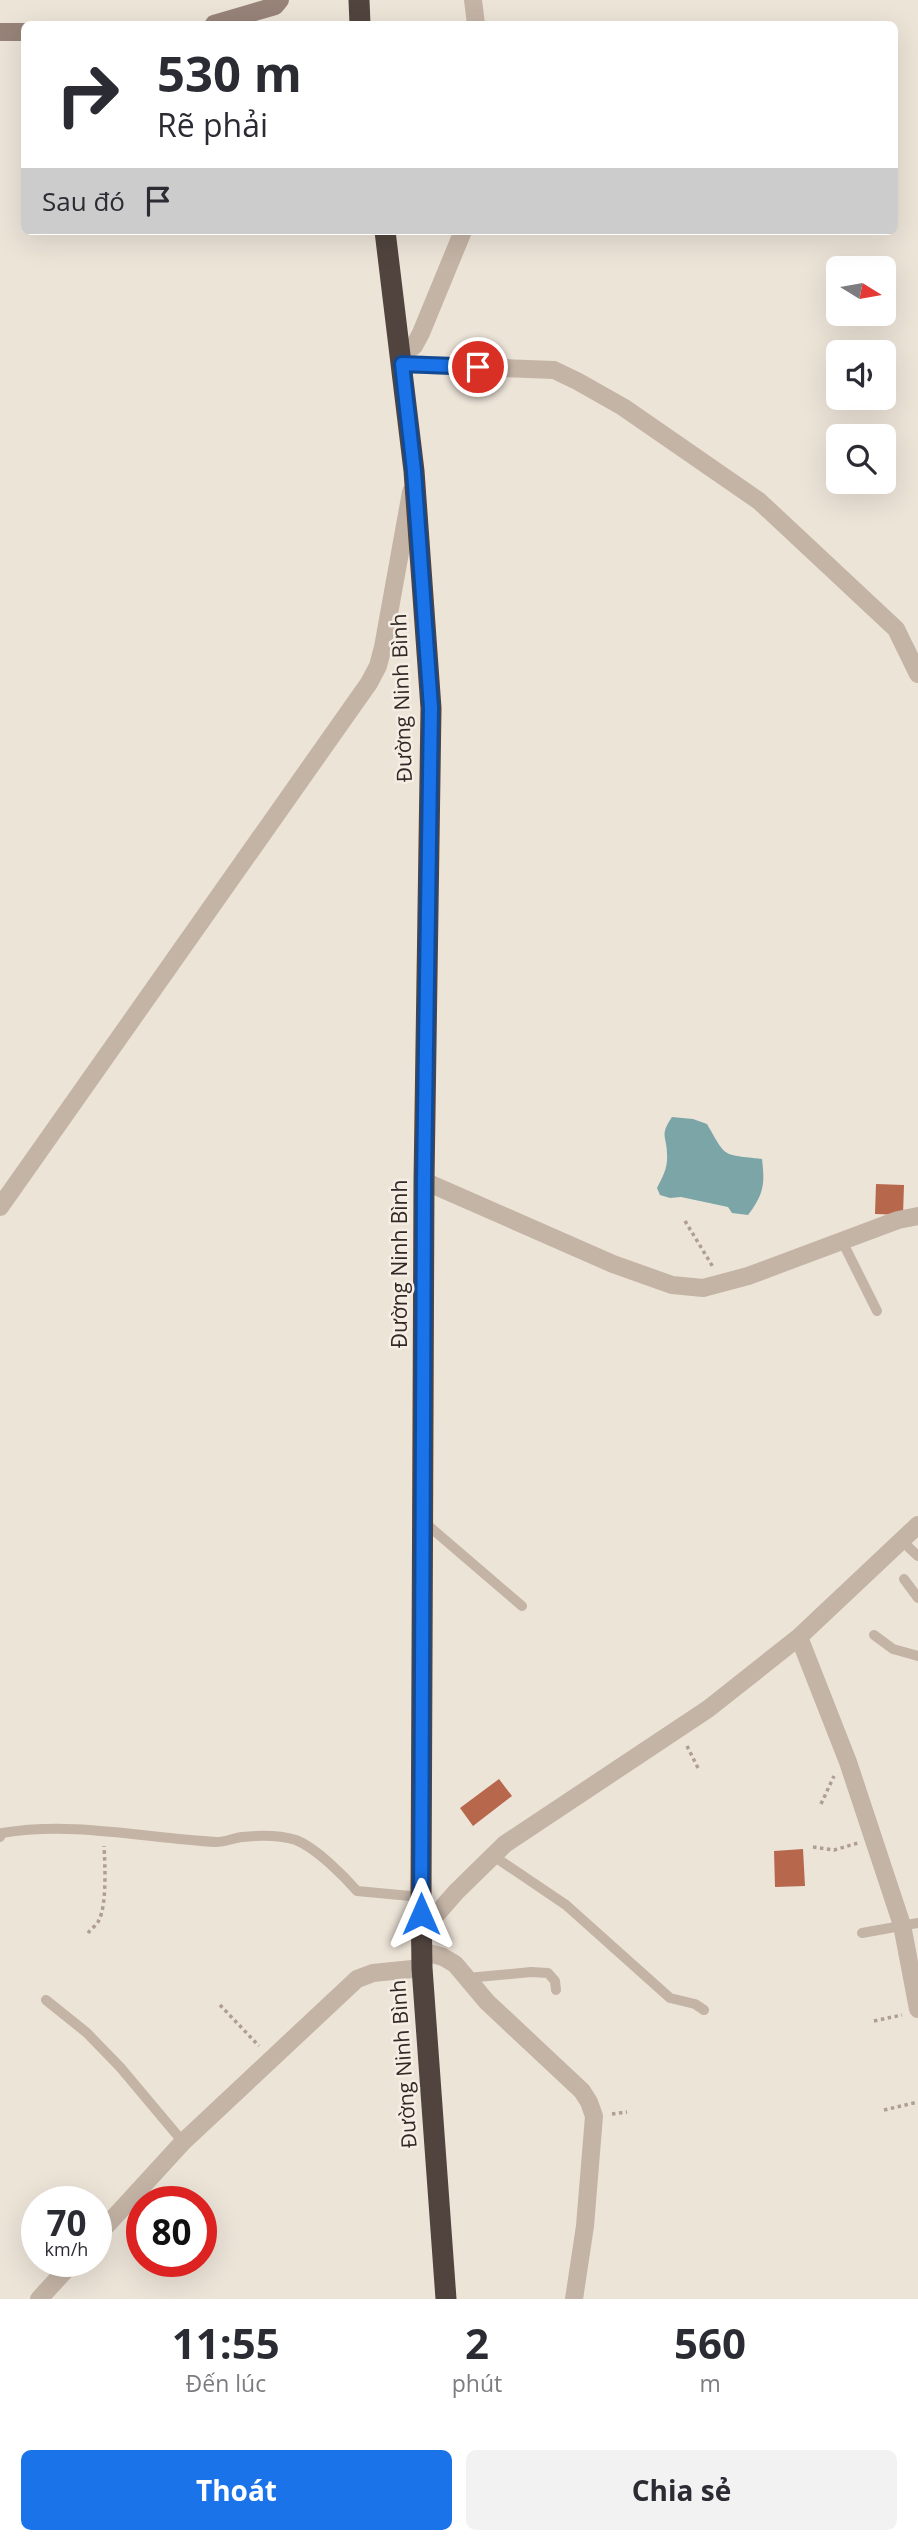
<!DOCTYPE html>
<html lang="vi">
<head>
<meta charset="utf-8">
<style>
	:root { --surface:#fff; --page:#f2f2f3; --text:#2b2b33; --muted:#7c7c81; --accent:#1a73e8 }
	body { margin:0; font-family:"Open Sans",sans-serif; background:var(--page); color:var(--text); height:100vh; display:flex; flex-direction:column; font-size:26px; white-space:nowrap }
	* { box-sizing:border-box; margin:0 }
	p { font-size:23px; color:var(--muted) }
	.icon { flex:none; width:38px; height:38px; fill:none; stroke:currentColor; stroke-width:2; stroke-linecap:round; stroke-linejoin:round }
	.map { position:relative; height:2299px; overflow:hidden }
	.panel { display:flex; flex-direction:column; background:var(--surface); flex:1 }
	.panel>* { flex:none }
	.top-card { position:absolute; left:21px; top:21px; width:877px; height:214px; border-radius:10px; box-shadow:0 7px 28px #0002; background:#fff; color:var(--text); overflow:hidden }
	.needle { width:46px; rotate:101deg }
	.buttons { position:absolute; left:826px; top:256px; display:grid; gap:14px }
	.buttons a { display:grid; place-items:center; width:70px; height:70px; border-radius:10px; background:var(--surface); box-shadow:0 7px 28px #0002; font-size:35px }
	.speed { position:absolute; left:21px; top:2186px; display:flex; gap:14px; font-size:35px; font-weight:700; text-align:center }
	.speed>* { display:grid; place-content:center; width:91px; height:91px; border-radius:50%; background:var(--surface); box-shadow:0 7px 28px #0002; line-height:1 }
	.speed small { font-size:18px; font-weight:400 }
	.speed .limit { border:10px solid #d22; background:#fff; color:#111 }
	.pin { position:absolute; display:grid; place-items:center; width:60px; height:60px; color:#fff; margin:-30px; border:4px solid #fff; border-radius:50%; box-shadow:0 2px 7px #0007 }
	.me { position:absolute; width:77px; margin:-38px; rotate:0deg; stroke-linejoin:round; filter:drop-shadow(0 0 5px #0008) }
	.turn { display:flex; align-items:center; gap:24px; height:147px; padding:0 21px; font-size:32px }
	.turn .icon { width:91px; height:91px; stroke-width:2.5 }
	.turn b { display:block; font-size:49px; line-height:60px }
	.then { display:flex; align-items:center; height:66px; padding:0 21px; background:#0003; gap:14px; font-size:26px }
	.eta { display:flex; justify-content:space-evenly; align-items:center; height:119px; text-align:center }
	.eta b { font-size:42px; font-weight:700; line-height:49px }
	.cta { display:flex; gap:14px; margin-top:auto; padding:14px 21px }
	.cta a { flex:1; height:80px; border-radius:10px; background:var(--accent); color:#fff; font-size:28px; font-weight:700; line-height:80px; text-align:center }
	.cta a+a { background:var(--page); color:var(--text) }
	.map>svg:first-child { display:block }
	.water { fill:#7ba5a7 }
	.building { fill:#b7674c }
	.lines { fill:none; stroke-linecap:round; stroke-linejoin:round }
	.path { stroke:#af9e91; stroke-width:3.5; stroke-dasharray:3.5 3.5; stroke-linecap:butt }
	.lane { stroke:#c4b4a6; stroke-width:10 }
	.street { stroke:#c4b4a6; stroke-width:18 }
	.secondary { stroke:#978378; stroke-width:18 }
	.highway { stroke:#51443e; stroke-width:21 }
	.route-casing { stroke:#114b97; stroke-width:18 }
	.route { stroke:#1a73e8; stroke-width:12 }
	.labels { text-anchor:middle; stroke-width:5; stroke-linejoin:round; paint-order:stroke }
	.street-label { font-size:21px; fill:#312926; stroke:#f6eee4 }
</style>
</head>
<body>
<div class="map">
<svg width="918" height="2299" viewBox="0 0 918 2299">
	<rect width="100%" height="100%" fill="#ede4d8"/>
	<path class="water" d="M672,1117L693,1119L707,1124C727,1159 722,1154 762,1159C765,1184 764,1194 748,1215L732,1213L728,1207L681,1197L670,1198L660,1195L657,1188C663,1176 668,1168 667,1154C667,1136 659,1136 672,1117Z"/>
	<path class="building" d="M876,1184L904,1185L903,1215L875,1214Z
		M499,1779L512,1796L473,1826L460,1808Z
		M803,1849L805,1886L775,1887L774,1851Z"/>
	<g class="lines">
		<path class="path" d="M685,1221L713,1267
			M687,1746L698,1768
			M821,1804L834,1776
			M813,1847L834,1850L858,1843
			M88,1933C91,1929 97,1925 99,1920C107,1904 105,1864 104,1846
			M220,2005L259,2046
			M874,2021L902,2015
			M884,2110L918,2102
			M612,2114L627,2112"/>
		<path class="lane" d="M842,1241L877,1311
			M424,1522L522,1606
			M901,1540L918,1556
			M904,1579L918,1598
			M874,1635L893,1649L918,1656
			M0,1837L2,1833C74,1821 144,1838 216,1842C225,1842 234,1838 242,1837C260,1835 279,1835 296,1840C316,1848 343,1875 357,1891L421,1897
			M492,1855L566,1905L670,1998L695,2004L704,2010
			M862,1933L918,1923
			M467,1978L531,1972L548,1973L555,1981L556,1990
			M46,2000L87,2033L120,2067L183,2142"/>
		<path class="street" d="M473,0L476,24
			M401,353L414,346L421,333L463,231
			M402,364L554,370L577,381L623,407L759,501L896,629L918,674
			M424,1181L613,1264L672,1285L703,1288L748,1276L898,1220L918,1216
			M0,1207L369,683L378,666L383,647L411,492
			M799,1637L848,1762L902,1925L918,2009
			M422,1931L456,1892L505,1844L708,1709L799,1637L918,1525
			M422,1951L443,1957L455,1964L487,2002L582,2091L589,2102L594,2116L585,2226L574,2299
			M96,2237L183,2142L357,1979L373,1973L422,1968
			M39,2299L74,2261"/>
		<path class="secondary" d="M214,24L275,6L280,0
			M0,32H24"/>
		<path class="highway" d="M359,0L360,24
			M385,231L414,471L431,708L424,1181L421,1897L422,1968L446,2299"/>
	</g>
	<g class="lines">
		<defs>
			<path id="route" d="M421,1914L424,1181L431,708L414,471L402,364L478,367"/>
		</defs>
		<use href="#route" class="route-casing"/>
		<use href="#route" class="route"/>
	</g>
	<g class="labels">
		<g class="street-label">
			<text transform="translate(402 698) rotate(-92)" y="7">Đường Ninh Bình</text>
			<text transform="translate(400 1264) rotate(-90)" y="7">Đường Ninh Bình</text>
			<text transform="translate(404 2064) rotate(-94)" y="7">Đường Ninh Bình</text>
		</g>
	</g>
</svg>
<div class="buttons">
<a><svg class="needle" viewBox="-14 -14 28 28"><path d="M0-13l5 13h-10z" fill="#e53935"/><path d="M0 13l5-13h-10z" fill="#7c7c81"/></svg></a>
<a><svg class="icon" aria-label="sound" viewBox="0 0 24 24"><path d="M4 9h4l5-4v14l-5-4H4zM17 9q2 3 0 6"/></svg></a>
<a><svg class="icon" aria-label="search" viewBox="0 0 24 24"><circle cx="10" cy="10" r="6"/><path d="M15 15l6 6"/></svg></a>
</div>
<div class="speed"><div>70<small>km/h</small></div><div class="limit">80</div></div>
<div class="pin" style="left:478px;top:367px;background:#d93025"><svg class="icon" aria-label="arrive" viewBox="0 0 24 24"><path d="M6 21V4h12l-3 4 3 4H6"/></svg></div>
<svg class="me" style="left:421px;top:1914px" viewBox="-20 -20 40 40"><path d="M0-17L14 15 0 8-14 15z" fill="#1a73e8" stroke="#fff" stroke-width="4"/></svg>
<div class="top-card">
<div class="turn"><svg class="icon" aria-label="right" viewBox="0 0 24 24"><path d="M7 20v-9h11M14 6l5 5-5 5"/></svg><div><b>530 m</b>Rẽ phải</div></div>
<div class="then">Sau đó<svg class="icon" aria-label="arrive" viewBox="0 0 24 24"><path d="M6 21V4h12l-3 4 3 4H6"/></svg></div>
</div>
</div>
<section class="panel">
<div class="eta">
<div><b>11:55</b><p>Đến lúc</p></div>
<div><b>2</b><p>phút</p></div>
<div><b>560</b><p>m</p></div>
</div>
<div class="cta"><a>Thoát</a><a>Chia sẻ</a></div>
</section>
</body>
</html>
